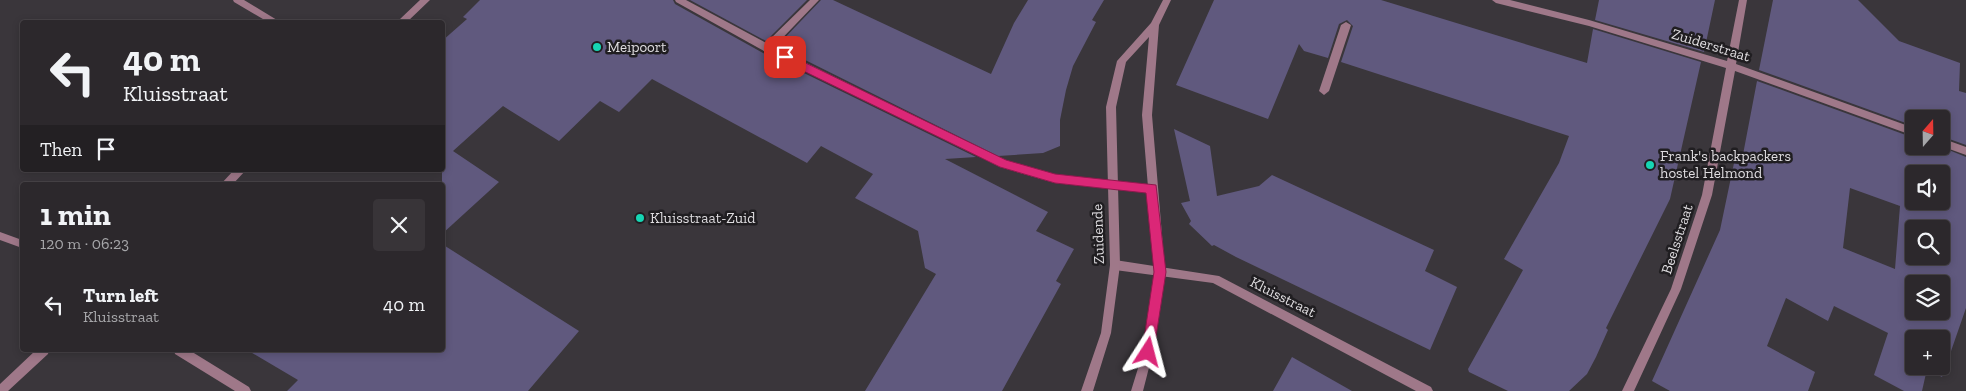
<!DOCTYPE html>
<html lang="en">
<head>
<meta charset="utf-8">
<style>
	:root { --surface:#2c282c; --page:#383438; --text:#f1f3f6; --muted:#a6a6a9; --line:#484448 }
	body { margin:0; font-family:"Zilla Slab",serif; background:var(--page); color:var(--text); height:100vh; display:flex; flex-direction:column; font-size:19px; white-space:nowrap }
	* { box-sizing:border-box; margin:0 }
	p { font-size:16px; color:var(--muted) }
	.icon { flex:none; width:28px; height:28px; fill:none; stroke:currentColor; stroke-width:2; stroke-linecap:round; stroke-linejoin:round }
	.map { position:relative; flex:1; overflow:hidden }
	.panel { position:absolute; left:20px; top:182px; width:425px; height:170px; display:flex; flex-direction:column; background:var(--surface); border-radius:5px; box-shadow:0 2px 8px #0003,0 0 0 1px var(--line) }
	.panel>* { flex:none }
	.top-card { position:absolute; left:20px; top:20px; width:425px; height:152px; border-radius:5px; box-shadow:0 2px 8px #0003,0 0 0 1px var(--line); background:#2c282c; color:var(--text); overflow:hidden }
	.needle { width:32px; rotate:20deg }
	.fabs { position:absolute; left:1905px; top:110px; display:grid; gap:10px }
	.fabs a { display:grid; place-items:center; width:45px; height:45px; border-radius:5px; background:var(--surface); box-shadow:0 2px 8px #0003,0 0 0 1px var(--line); font-size:25px }
	.pin { position:absolute; display:grid; place-items:center; width:42px; height:42px; color:#fff; margin:-21px; border-radius:10px; box-shadow:0 2px 8px #0006 }
	.me { position:absolute; width:55px; margin:-28px; rotate:9deg; stroke-linejoin:round; filter:drop-shadow(0 0 4px #0008) }
	.turn { display:flex; align-items:center; gap:18px; height:105px; padding:0 20px; font-size:22px }
	.turn .icon { width:65px; height:65px; stroke-width:2.5 }
	.turn b { display:block; font-size:35px; line-height:42px }
	.then { display:flex; align-items:center; height:48px; padding:0 20px; background:#0003; gap:10px; font-size:19px }
	.round { display:grid; place-items:center; flex:none; width:52px; height:52px; border-radius:5px; background:var(--page) }
	.head { display:flex; align-items:center; justify-content:space-between; height:85px; padding:0 20px }
	h1 { font-size:30px; font-weight:700; line-height:38px }
	ul { padding:0; list-style:none }
	li { display:flex; align-items:center; gap:15px; height:75px; padding:0 20px }
	li div { flex:1 }
	li b { display:block; font-size:19px }
	li em { font-style:normal }
	.map>svg:first-child { display:block }
	.building { fill:#60597e; fill-rule:evenodd }
	.lines { fill:none; stroke-linecap:round; stroke-linejoin:round }
	.service { fill:#9f7889; fill-rule:evenodd }
	.pedestrian { fill:#9f7889; fill-rule:evenodd }
	.minor { fill:#9f7889; fill-rule:evenodd }
	.tertiary { fill:#9f7889; fill-rule:evenodd }
	.route { fill:#db2777; stroke:#8e194d }
	.poi-dot { fill:#16d5b3; stroke:#201e21; stroke-width:2 }
	.labels { text-anchor:middle; stroke-width:5; stroke-linejoin:round; paint-order:stroke }
	.street-label { font-size:15px; fill:#dfdde0; stroke:#201e21 }
	.poi-label { font-size:15px; fill:#dfdde0; stroke:#201e21; text-anchor:start }
</style>
</head>
<body>
<div class="map">
<svg width="1966" height="391" viewBox="0 0 1966 391">
	<rect width="100%" height="100%" fill="#3a363b"/>
	<path class="building" d="M480,0H673L675,4L763,53L976,157L945,159L1048,212L1036,231L1074,249L1056,281L1061,284L1002,391H865L936,274L925,268L918,231L855,198L873,174L821,146L807,163L652,79L619,112L600,101L559,141L503,106L453,151L499,182L442,234V41L467,19L463,17Z
		M690,0H807L766,41Z
		M821,0H833L991,74L1014,23L1028,0H1104L1092,20L1096,22L1073,66L1066,90L1060,120V146L1043,153L998,156L777,46Z
		M1214,0H1381L1587,63L1593,29L1701,62L1670,199L1606,328L1608,330L1596,357L1587,374L1569,391H1508L1469,372L1468,369L1523,270L1504,259L1559,163L1569,136L1341,62L1353,26L1347,20L1339,24L1328,58L1304,51L1299,44L1268,119L1176,85Z
		M1599,0H1715L1704,52L1595,20Z
		M1773,0H1858L1899,41L1960,63L1959,91L1966,93V145L1941,136V119H1914V126L1759,70Z
		M1757,81L1914,138V146H1939L1966,157V308L1942,377L1927,369L1922,391H1904L1874,375L1888,333L1834,306L1828,321L1786,298L1767,346L1815,372L1808,391H1670L1652,381L1720,230L1734,163L1741,165ZM1914,174H1941V201H1914ZM1850,188L1900,206L1895,269L1843,248ZM1914,229H1941V256H1914ZM1914,284H1941V311H1914ZM1914,339H1941V366H1914Z
		M1174,129L1210,146L1217,196L1259,186L1272,175L1434,250L1425,271L1457,287L1430,350L1236,257L1214,245L1212,246L1189,224L1191,221L1181,203L1190,201Z
		M442,244L579,331L528,391H287L298,380L247,350H442Z
		M1292,357L1352,391H1273Z"/>
	<g class="lines">
		<path class="service" d="M810,0H819L770,51H764L762,48L764,45Z
			M1346,22L1351,25L1329,91L1324,95L1319,91L1341,25Z"/>
		<path class="pedestrian" d="M233,0H244L277,20L278,22H268L234,2Z
			M0,232L22,240V248L0,240Z"/>
		<path class="minor" d="M420,0H430L407,22H398L399,20Z
			M675,0H686L770,45L1005,161L1055,175L1152,185L1156,186L1157,189L1156,192L1152,193L1055,183L1000,167L764,51L676,2Z
			M1492,0H1510L1589,20L1727,61L1739,0H1747L1736,64L1914,128V136L1735,71L1712,195L1681,289L1634,391H1622L1671,289L1702,195L1726,68L1589,26L1496,3Z
			M1941,138L1966,147V155L1941,146Z
			M234,170H246L232,185H220Z
			M1115,260L1219,276L1431,387L1433,391H1416L1213,283L1115,270L1111,268L1110,265L1111,262Z
			M36,350H49L48,354L8,391H0V384Z
			M174,350H189L249,387L251,391H235L175,354Z"/>
		<path class="tertiary" d="M1163,0H1171L1159,25L1152,115L1165,271L1153,352L1143,391H1131L1143,352L1155,271L1142,115L1149,37L1126,62L1116,107L1120,265L1111,333L1093,391H1081L1101,333L1110,265L1106,107L1117,61L1151,23Z"/>
	</g>
	<path class="route" d="M785,53L1006,160L1055,174L1156,185L1166,272L1153,356L1148,358L1144,356L1142,352L1154,272L1146,193L1055,183L1000,167L781,60L779,57Z"/>
	<g class="poi-dot">
		<circle cx="597" cy="47" r="5"/>
		<circle cx="1650" cy="165" r="5"/>
		<circle cx="640" cy="218" r="5"/>
	</g>
	<g class="labels">
		<g class="street-label">
			<text transform="translate(1711 45) rotate(17)" y="5">Zuiderstraat</text>
			<text transform="translate(1098 234) rotate(-92)" y="5">Zuidende</text>
			<text transform="translate(1677 239) rotate(-72)" y="5">Beelsstraat</text>
			<text transform="translate(1283 297) rotate(27)" y="5">Kluisstraat</text>
		</g>
		<g class="poi-label">
			<text x="607" y="52">Meipoort</text>
			<text x="1660" y="161">Frank's backpackers<tspan x="1660" dy="17">hostel Helmond</tspan></text>
			<text x="650" y="223">Kluisstraat-Zuid</text>
		</g>
	</g>
</svg>
<div class="fabs">
<a><svg class="needle" viewBox="-14 -14 28 28"><path d="M0-13l5 13h-10z" fill="#e53935"/><path d="M0 13l5-13h-10z" fill="#a6a6a9"/></svg></a>
<a><svg class="icon" aria-label="sound" viewBox="0 0 24 24"><path d="M4 9h4l5-4v14l-5-4H4zM17 9q2 3 0 6"/></svg></a>
<a><svg class="icon" aria-label="search" viewBox="0 0 24 24"><circle cx="10" cy="10" r="6"/><path d="M15 15l6 6"/></svg></a>
<a><svg class="icon" aria-label="layers" viewBox="0 0 24 24"><path d="M12 4l9 5-9 5-9-5zM3 14l9 5 9-5"/></svg></a>
<a>+</a>
</div>
<div class="pin" style="left:785px;top:57px;background:#d93025"><svg class="icon" aria-label="arrive" viewBox="0 0 24 24"><path d="M6 21V4h12l-3 4 3 4H6"/></svg></div>
<svg class="me" style="left:1148px;top:352px" viewBox="-20 -20 40 40"><path d="M0-17L14 15 0 8-14 15z" fill="#db2777" stroke="#fff" stroke-width="4"/></svg>
<div class="top-card">
<div class="turn"><svg class="icon" aria-label="left" viewBox="0 0 24 24"><path d="M17 20v-9H6M10 6l-5 5 5 5"/></svg><div><b>40 m</b>Kluisstraat</div></div>
<div class="then">Then<svg class="icon" aria-label="arrive" viewBox="0 0 24 24"><path d="M6 21V4h12l-3 4 3 4H6"/></svg></div>
</div>
<section class="panel">
<div class="head"><div><h1>1 min</h1><p>120 m · 06:23</p></div><a class="round"><svg class="icon" aria-label="close" viewBox="0 0 24 24"><path d="M6 6l12 12M18 6L6 18"/></svg></a></div>
<ul>
<li><svg class="icon" aria-label="left" viewBox="0 0 24 24"><path d="M17 20v-9H6M10 6l-5 5 5 5"/></svg><div><b>Turn left</b><p>Kluisstraat</p></div><em>40 m</em></li>
</ul>
</section>
</div>
</body>
</html>
